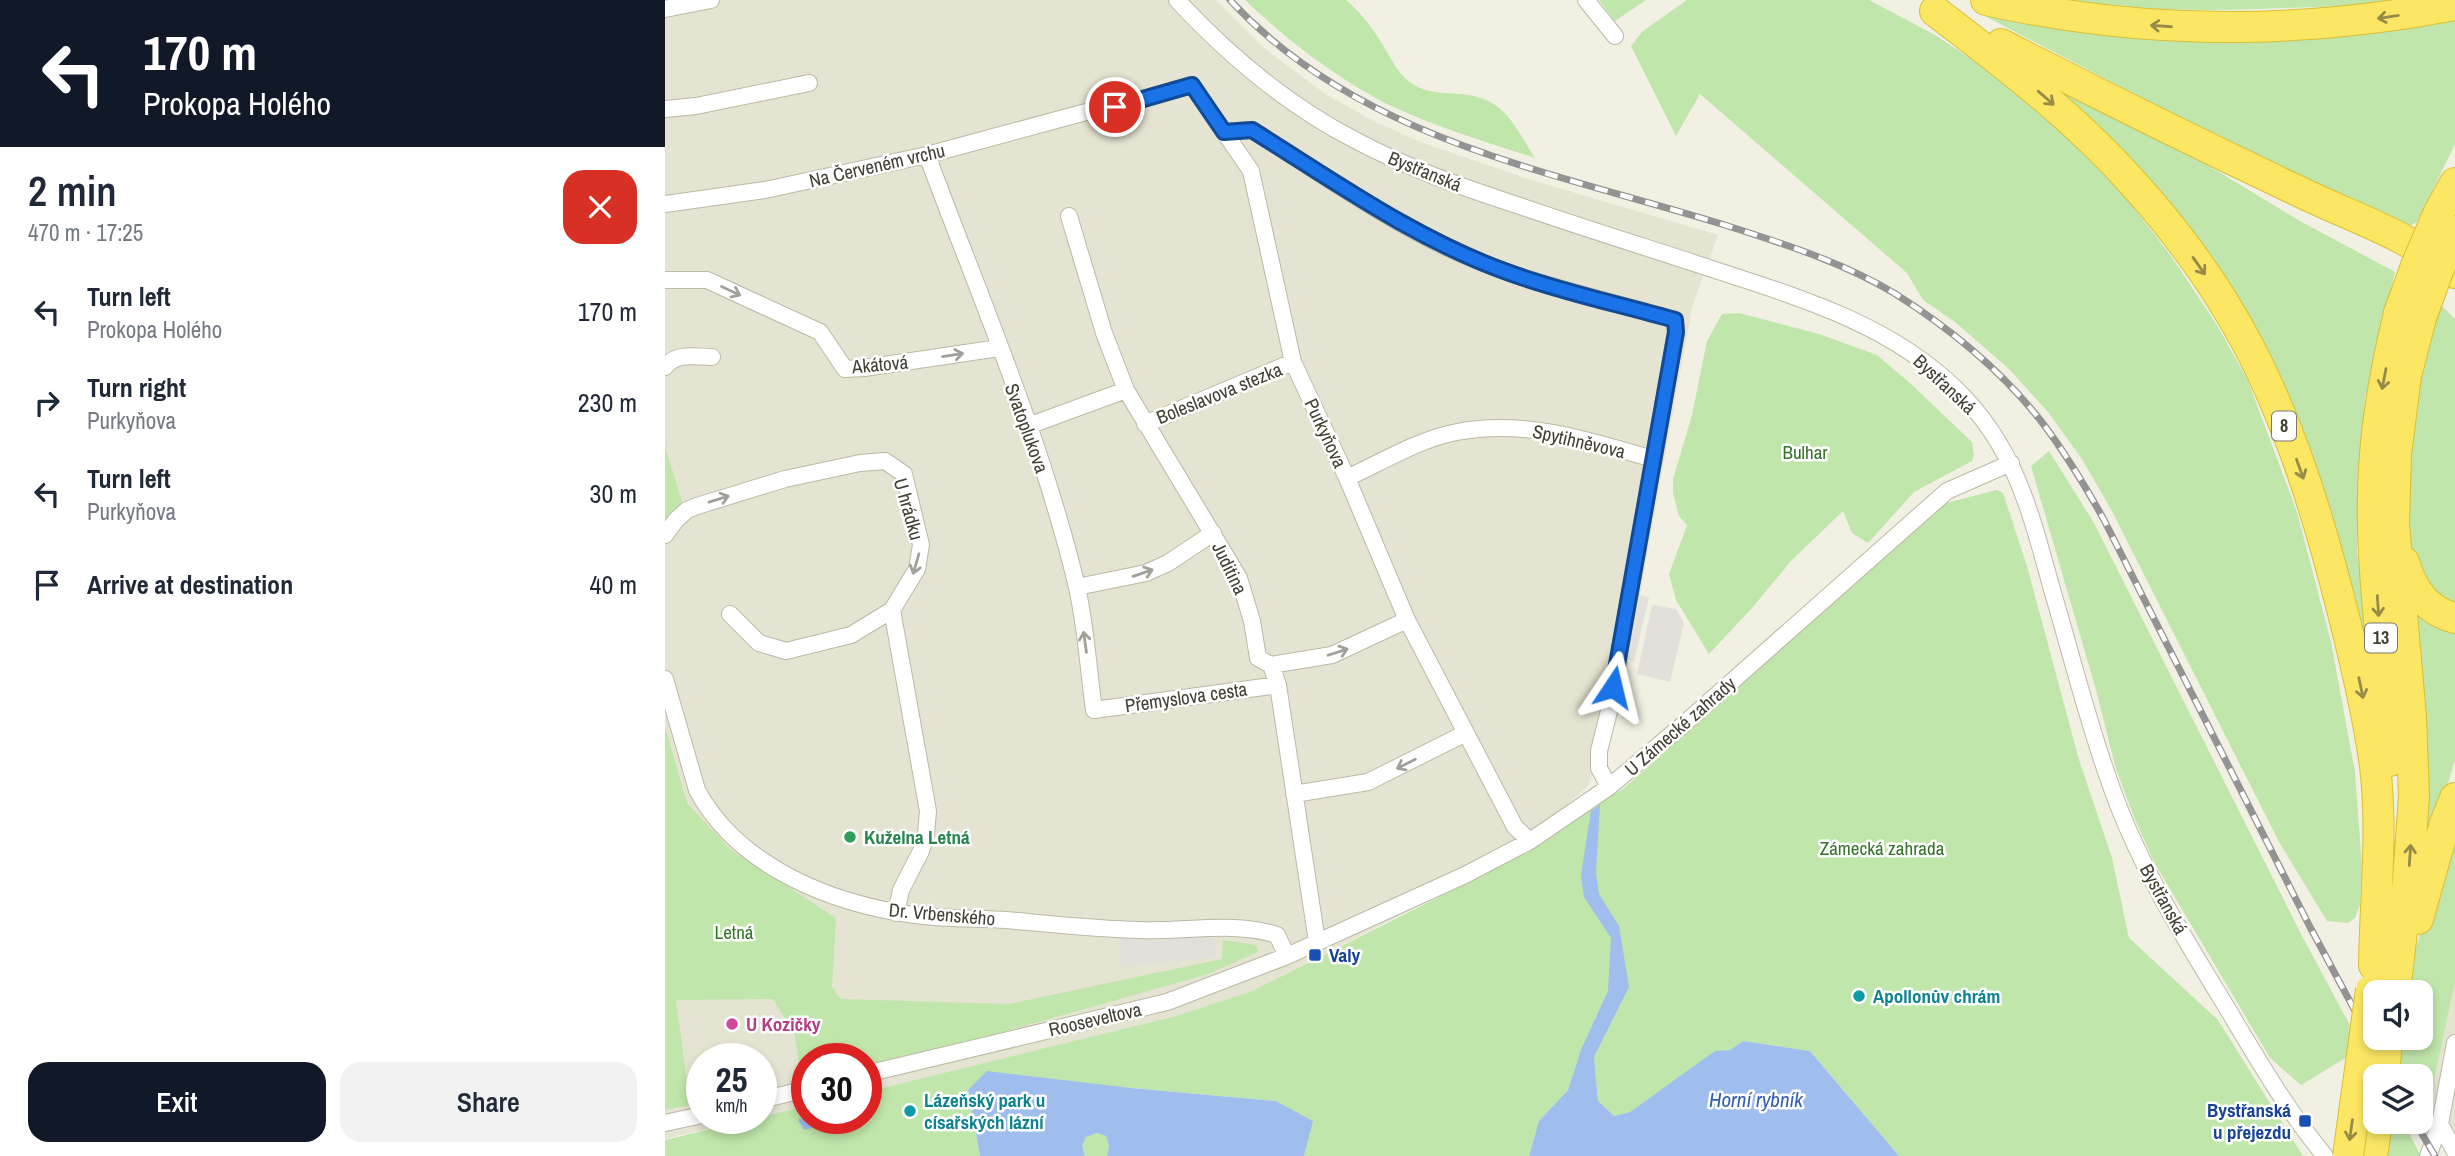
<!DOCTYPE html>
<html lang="en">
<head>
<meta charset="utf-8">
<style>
	:root { --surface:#fff; --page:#f2f2f3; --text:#1f2937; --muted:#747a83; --accent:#111827 }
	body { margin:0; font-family:"Archivo Narrow",sans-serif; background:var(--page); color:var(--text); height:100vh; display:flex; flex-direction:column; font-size:26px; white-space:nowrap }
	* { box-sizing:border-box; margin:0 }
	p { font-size:23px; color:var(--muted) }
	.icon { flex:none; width:38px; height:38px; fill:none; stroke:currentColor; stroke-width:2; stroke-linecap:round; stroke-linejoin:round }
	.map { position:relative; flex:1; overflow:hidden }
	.side { display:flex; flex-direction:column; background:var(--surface); width:665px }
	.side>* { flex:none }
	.top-card { background:#111827; color:#fff; overflow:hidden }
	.fabs { position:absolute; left:1698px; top:980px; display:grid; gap:14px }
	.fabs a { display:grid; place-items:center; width:70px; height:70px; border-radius:14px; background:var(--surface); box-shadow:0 4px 10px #0003; font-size:35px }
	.speed { position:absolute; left:21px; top:1043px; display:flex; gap:14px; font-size:35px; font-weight:700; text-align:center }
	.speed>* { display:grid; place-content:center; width:91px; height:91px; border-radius:50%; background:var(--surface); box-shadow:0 4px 10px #0003; line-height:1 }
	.speed small { font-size:18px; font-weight:400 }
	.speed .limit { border:10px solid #d22; background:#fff; color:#111 }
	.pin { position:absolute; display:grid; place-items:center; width:60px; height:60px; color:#fff; margin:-30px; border:4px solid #fff; border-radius:50%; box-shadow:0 2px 7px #0007 }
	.me { position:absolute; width:77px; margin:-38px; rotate:10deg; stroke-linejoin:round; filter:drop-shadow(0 0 5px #0008) }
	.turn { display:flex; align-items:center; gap:24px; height:147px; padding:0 28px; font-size:32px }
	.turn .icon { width:91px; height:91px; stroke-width:2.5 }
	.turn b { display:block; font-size:49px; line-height:60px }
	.round { display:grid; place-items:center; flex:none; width:74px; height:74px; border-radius:21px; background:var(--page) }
	.headline { display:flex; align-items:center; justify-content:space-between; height:119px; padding:0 28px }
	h1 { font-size:42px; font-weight:600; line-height:52px }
	.cta { display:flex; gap:14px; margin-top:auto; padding:14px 28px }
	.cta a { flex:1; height:80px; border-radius:21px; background:var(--accent); color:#fff; font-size:28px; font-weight:600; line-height:80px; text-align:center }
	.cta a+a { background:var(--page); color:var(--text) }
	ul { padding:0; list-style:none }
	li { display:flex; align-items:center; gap:21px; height:91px; padding:0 28px }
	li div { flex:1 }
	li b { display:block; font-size:26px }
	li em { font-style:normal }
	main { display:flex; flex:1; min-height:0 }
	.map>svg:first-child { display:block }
	.residential { fill:#e5e3d1 }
	.green { fill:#c0e6ab }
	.parking { fill:#e2e0db }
	.water { fill:#9fbeee }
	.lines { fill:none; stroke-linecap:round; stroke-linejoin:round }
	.street-casing { stroke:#bcb9a6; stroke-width:18 }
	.highway-casing { stroke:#dabe34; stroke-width:32 }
	.street { stroke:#fff; stroke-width:16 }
	.highway { stroke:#fbe764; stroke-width:30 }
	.rail-casing { stroke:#939393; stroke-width:7 }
	.rail { stroke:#fff; stroke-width:4.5; stroke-dasharray:13; stroke-linecap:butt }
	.highway-bridge-casing { stroke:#dabe34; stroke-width:32; stroke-linecap:butt }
	.highway-bridge { stroke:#fbe764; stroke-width:30 }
	.oneway { stroke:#968b49 }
	.oneway2 { stroke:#a1a099 }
	.route-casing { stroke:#114b97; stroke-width:18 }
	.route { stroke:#1a73e8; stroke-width:12 }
	.leisure-dot { fill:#2e9e5b; stroke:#fff; stroke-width:2.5 }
	.transit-dot { fill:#1a4fb4; stroke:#fff; stroke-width:2.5 }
	.culture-dot { fill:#0f9aa8; stroke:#fff; stroke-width:2.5 }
	.hotel-dot { fill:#d1479c; stroke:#fff; stroke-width:2.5 }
	.labels { text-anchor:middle; stroke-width:5; stroke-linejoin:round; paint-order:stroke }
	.shield { fill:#fff; stroke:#7b7970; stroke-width:2 }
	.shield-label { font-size:18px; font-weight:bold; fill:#434033 }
	.street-label { font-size:19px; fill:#434033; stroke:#fff }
	.park-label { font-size:19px; fill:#357328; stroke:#fff }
	.leisure-label { font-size:19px; font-weight:bold; fill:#27864d; stroke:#fff; text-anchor:start }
	.transit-label { font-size:19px; font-weight:bold; fill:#164399; stroke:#fff; text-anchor:start }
	.culture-label { font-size:19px; font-weight:bold; fill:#0d838f; stroke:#fff; text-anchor:start }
	.hotel-label { font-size:19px; font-weight:bold; fill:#b23c85; stroke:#fff; text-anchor:start }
	.water-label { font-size:21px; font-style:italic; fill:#2f5eac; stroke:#fff }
</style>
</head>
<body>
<main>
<section class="side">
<div class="top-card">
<div class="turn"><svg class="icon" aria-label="left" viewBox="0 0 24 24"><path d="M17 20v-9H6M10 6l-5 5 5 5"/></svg><div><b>170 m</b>Prokopa Holého</div></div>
</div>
<div class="headline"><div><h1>2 min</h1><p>470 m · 17:25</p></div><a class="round" style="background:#d93025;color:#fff"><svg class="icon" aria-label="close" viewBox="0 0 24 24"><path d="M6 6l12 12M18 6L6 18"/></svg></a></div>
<ul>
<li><svg class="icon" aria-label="left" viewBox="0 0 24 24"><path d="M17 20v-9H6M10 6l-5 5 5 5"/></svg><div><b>Turn left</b><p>Prokopa Holého</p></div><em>170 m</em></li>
<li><svg class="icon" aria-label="right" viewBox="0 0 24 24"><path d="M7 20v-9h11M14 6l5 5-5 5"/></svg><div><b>Turn right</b><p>Purkyňova</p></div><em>230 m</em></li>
<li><svg class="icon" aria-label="left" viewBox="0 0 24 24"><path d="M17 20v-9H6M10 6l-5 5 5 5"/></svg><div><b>Turn left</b><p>Purkyňova</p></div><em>30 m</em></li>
<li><svg class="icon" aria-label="arrive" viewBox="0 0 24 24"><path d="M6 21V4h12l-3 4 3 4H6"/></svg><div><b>Arrive at destination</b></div><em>40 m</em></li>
</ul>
<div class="cta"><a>Exit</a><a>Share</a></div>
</section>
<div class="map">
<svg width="1790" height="1156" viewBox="0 0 1790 1156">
	<rect width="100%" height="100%" fill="#f1f0e3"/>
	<path class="residential" d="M0,0H551L597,46L628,70L662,95L709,121L758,143L863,179L1053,235L1027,307L952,721L922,787L837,863L587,991L511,1016L201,1092V1059H142V1106L96,1117V1059H37V1118H89L0,1139Z
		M1790,982V1156H1783L1761,1118Z"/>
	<path class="green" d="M580,0H681C695,12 706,26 716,42C727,59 733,77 753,87C764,93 783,93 796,94C840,98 848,124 870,158C819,141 766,126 718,102C667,75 622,40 580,0Z
		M934,0H981L950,21Z
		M1022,0H1204L1270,35L1335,78L1438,168L1506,256L1552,325L1583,381L1632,512L1666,642L1690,772L1697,866L1695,905L1690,918L1683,923L1662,921L1614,842L1448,513L1417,459L1383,412L1344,369L1290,322L1258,300L1242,273L1035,94L1011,136L966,46L978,31Z
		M1409,0H1746C1703,5 1660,7 1617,8C1548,11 1477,12 1409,0Z
		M1317,10L1413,25L1790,13V144L1752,222L1745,226L1575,149L1316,14Z
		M1391,88L1539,163L1635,221L1730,272L1700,398L1692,551L1702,625L1706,691L1622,406Z
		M1774,303L1790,319V604L1775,601L1749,567L1739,470L1749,407Z
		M1074,313L1154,334L1212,355L1246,384L1307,442L1309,455L1307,461L1249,492L1203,543L1187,533L1178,511L1126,561L1087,608L1044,654L1011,600L1004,574L1022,525L1014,516L1008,493V479L1027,415L1042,341L1057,314Z
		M0,446L17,501L0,526Z
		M1384,451L1429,523L1635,932L1697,1048L1636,1085L1605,1058L1489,862L1469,817L1451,769L1431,690L1366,466Z
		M1332,490L1338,493L1362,566L1414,760L1447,858L1464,938L1553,1020L1638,1156H1234L1145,1051L1078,1041L1065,1050L1050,1052L965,1112L949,1116L933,1101L929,1057L917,1051L903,1090L874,1121L864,1156H639L647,1121L611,1101L466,1088L303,1090L315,1156H0V1140L142,1106V1118H201V1092L511,1016L587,991L812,878L958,789L1281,503Z
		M1751,606L1790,628V760L1771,823L1762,824Z
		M0,727L22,803L66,850L171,918L167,987L176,999L344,1004L557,959L558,940L591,945L593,952L543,974L317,1038L201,1068V1059H142V1078L136,1079L130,1036L108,999L11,1000L25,1105L0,1110Z
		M1790,834V982L1761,1118L1755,1108V1076H1738L1728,1059L1731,1038H1755V992H1739L1743,970Z
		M1722,1122H1738L1756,1156H1716Z
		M432,1133L441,1136L444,1146L442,1156H420L417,1146L421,1136Z"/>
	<path class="parking" d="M973,595L984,597L969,661L959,659Z
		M987,605L1011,609L1019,623L1005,682L972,674Z
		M549,936L551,957L456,967L454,938Z"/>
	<path class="water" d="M935,805L931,873L934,894L954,926L964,987L929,1057L933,1101L949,1116L965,1112L1050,1051L1065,1050L1078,1041L1145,1051L1234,1156H864L874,1121L903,1090L916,1050L943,991L946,938L919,897L916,875L926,811Z
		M322,1071L466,1088L611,1101L648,1121L639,1156H442L444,1146L441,1136L432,1133L421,1137L417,1146L420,1156H315L303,1090Z
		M142,1115V1118H155L156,1125L139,1130L133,1120Z"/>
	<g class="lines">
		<defs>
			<path id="street" d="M512,0C564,56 622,105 690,140C742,168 797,187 852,205C916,227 980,247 1044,268C1132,297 1224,323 1292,390C1352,449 1366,515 1388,593C1407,657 1423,723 1446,786C1473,863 1516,933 1559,1003C1590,1055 1621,1109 1660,1156
				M921,0L950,36
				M0,9L46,0
				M450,107L527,85L586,171L628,362L682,478L742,620L850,827L865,841
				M0,109L31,106L144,83
				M559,132L587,130C651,170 714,215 783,248C854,282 934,298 1010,320L1011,332L944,711L934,751V768L944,787
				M262,155C314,295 376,438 411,583C421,624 423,668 429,710L613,685
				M0,204L100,190L262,155L421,112
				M404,216L439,333L461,390L574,578L587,621L593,658L606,665L613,685L652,942
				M0,280H42L155,332L180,369L199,368L334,348
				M0,367C11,352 31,357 47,357
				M480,424L628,362
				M363,426L461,390
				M682,478C717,462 754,439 792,432C860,419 923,440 988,459
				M0,535L11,520L22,510L32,506L120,479L195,463L220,461L239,474L256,545L252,569L227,610L263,811L261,834L256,851L236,890L231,913
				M412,587L481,573L503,563L548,533
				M65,614L94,643L121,651L186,635L227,610
				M606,665L667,655L742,620
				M0,679L32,790C70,861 153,898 230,912C266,919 305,918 341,920C386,924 430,929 475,930C520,932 569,921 612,935L622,956
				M629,794L703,782L801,733
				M201,1074L502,1002L622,956L800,875L865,841L944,787L1020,723L1282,491L1346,463
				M96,1100L142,1089
				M0,1123L37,1115
				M1775,1124L1790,1152
				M1763,1156L1775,1124L1790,1043"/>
			<path id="highway" d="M1321,0C1476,35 1634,35 1790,5
				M1270,11C1339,64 1408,116 1466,181C1511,230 1551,285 1582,343C1626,426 1654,518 1677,609C1690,660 1703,713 1710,766C1718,831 1710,900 1709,965
				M1336,44C1433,94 1532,143 1631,190C1688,218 1740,233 1790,273
				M1773,214L1790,183
				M1739,562C1747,589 1761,611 1790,618
				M1725,761C1723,682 1709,604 1708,525C1706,451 1717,384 1734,313
				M1753,919L1780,823L1790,798
				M1730,992L1743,880L1749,796L1746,717L1729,524L1731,454L1741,376L1756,318
				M1707,1156L1712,1122"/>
		</defs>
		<use href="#street" class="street-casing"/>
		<use href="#highway" class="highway-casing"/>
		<use href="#street" class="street"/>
		<use href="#highway" class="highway"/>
		<defs>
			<path id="rail" d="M565,0C694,140 889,172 1063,226C1119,244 1177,262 1229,293C1283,327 1336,370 1376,421C1399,451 1419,484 1438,518L1645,927L1725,1076
				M1750,1122L1770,1156"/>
		</defs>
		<use href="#rail" class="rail-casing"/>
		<use href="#rail" class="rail"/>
		<defs>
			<path id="highway-bridge" d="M1734,313L1751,266L1773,214
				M1756,318L1774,268L1790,231
				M1718,1076L1723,1038
				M1683,1156L1706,990"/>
		</defs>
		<use href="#highway-bridge" class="highway-bridge-casing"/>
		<use href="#highway-bridge" class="highway-bridge"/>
	</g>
	<defs><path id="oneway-shaft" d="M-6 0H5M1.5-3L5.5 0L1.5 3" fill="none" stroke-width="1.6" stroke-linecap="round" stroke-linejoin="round" transform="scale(1.75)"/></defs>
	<g class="oneway">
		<use href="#oneway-shaft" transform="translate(1723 17) rotate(171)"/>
		<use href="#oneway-shaft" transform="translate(1496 26) rotate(-176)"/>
		<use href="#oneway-shaft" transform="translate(1381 98) rotate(41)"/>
		<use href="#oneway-shaft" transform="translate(1534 266) rotate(55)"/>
		<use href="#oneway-shaft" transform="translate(1719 379) rotate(101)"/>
		<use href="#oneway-shaft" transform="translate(1635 469) rotate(70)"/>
		<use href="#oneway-shaft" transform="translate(1713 606) rotate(86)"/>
		<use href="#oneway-shaft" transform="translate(1696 688) rotate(78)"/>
		<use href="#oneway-shaft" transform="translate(1745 855) rotate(-86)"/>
		<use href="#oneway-shaft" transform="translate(1686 1130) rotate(98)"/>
	</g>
	<g class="oneway2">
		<use href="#oneway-shaft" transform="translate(66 291) rotate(25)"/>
		<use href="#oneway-shaft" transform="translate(288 355) rotate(-9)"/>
		<use href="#oneway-shaft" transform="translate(54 499) rotate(-17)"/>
		<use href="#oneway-shaft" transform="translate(251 564) rotate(106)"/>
		<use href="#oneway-shaft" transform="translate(478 573) rotate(-19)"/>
		<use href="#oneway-shaft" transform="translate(420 642) rotate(-98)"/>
		<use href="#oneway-shaft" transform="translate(673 652) rotate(-18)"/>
		<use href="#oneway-shaft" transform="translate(741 764) rotate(153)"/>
	</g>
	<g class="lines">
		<defs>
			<path id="route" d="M450,107L527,85L559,132L587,130C669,181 750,239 842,272C896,292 954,304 1010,320L1011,332L948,687"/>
		</defs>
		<use href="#route" class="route-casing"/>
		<use href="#route" class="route"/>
	</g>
	<circle class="leisure-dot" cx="185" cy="837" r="7"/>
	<g class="transit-dot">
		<rect x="643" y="948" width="14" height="14" rx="3.5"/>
		<rect x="1633" y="1114" width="14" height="14" rx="3.5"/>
	</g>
	<g class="culture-dot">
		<circle cx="1194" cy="996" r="7"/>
		<circle cx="245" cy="1111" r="7"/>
	</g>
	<circle class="hotel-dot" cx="67" cy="1024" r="7"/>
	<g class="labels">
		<g class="shield">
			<rect x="1607" y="411.5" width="24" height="29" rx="5"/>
			<rect x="1700" y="623.5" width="32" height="29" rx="5"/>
		</g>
		<g class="shield-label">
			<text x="1619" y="432">8</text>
			<text x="1716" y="644">13</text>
		</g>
		<g class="street-label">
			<text transform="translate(212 165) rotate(-13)" y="7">Na Červeném vrchu</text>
			<text transform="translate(760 171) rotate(22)" y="7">Bystřanská</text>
			<text transform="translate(215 364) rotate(-5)" y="7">Akátová</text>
			<text transform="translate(1280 384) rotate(43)" y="7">Bystřanská</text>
			<text transform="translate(554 393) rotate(-22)" y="7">Boleslavova stezka</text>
			<text transform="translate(362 428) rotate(70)" y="7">Svatoplukova</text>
			<text transform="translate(661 433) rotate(65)" y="7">Purkyňova</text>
			<text transform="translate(914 441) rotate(13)" y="7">Spytihněvova</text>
			<text transform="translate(244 509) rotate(74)" y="7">U hrádku</text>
			<text transform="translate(565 568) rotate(64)" y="7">Juditina</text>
			<text transform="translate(521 697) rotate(-8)" y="7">Přemyslova cesta</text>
			<text transform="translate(1015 726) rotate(-41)" y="7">U Zámecké zahrady</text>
			<text transform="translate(1499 899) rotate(61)" y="7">Bystřanská</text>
			<text transform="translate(277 914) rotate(5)" y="7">Dr. Vrbenského</text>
			<text transform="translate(430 1019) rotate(-13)" y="7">Rooseveltova</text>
		</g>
		<g class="park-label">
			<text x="1140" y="459">Bulhar</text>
			<text x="1217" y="855">Zámecká zahrada</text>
			<text x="69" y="939">Letná</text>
		</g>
		<g class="leisure-label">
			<text x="199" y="844">Kuželna Letná</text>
		</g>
		<g class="transit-label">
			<text x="664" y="962">Valy</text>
			<text x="1626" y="1117" text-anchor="end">Bystřanská<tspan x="1626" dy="22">u přejezdu</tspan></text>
		</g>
		<g class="culture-label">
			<text x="1208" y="1003">Apollonův chrám</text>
			<text x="259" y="1107">Lázeňský park u<tspan x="259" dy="22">císařských lázní</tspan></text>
		</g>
		<g class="hotel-label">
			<text x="81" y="1031">U Kozičky</text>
		</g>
		<g class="water-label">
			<text x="1091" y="1107">Horní rybník</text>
		</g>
	</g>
</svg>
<div class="fabs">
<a><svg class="icon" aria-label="sound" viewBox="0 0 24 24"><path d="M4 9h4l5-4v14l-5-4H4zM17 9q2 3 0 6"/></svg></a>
<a><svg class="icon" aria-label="layers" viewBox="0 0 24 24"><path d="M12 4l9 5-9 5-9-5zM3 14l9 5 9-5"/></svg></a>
</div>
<div class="speed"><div>25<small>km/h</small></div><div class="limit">30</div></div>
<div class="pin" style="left:450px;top:107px;background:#d93025"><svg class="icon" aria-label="arrive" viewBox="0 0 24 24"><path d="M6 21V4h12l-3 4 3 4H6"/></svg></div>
<svg class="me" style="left:948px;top:687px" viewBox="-20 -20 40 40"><path d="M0-17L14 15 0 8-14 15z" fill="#1a73e8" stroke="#fff" stroke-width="4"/></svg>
</div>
</main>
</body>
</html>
